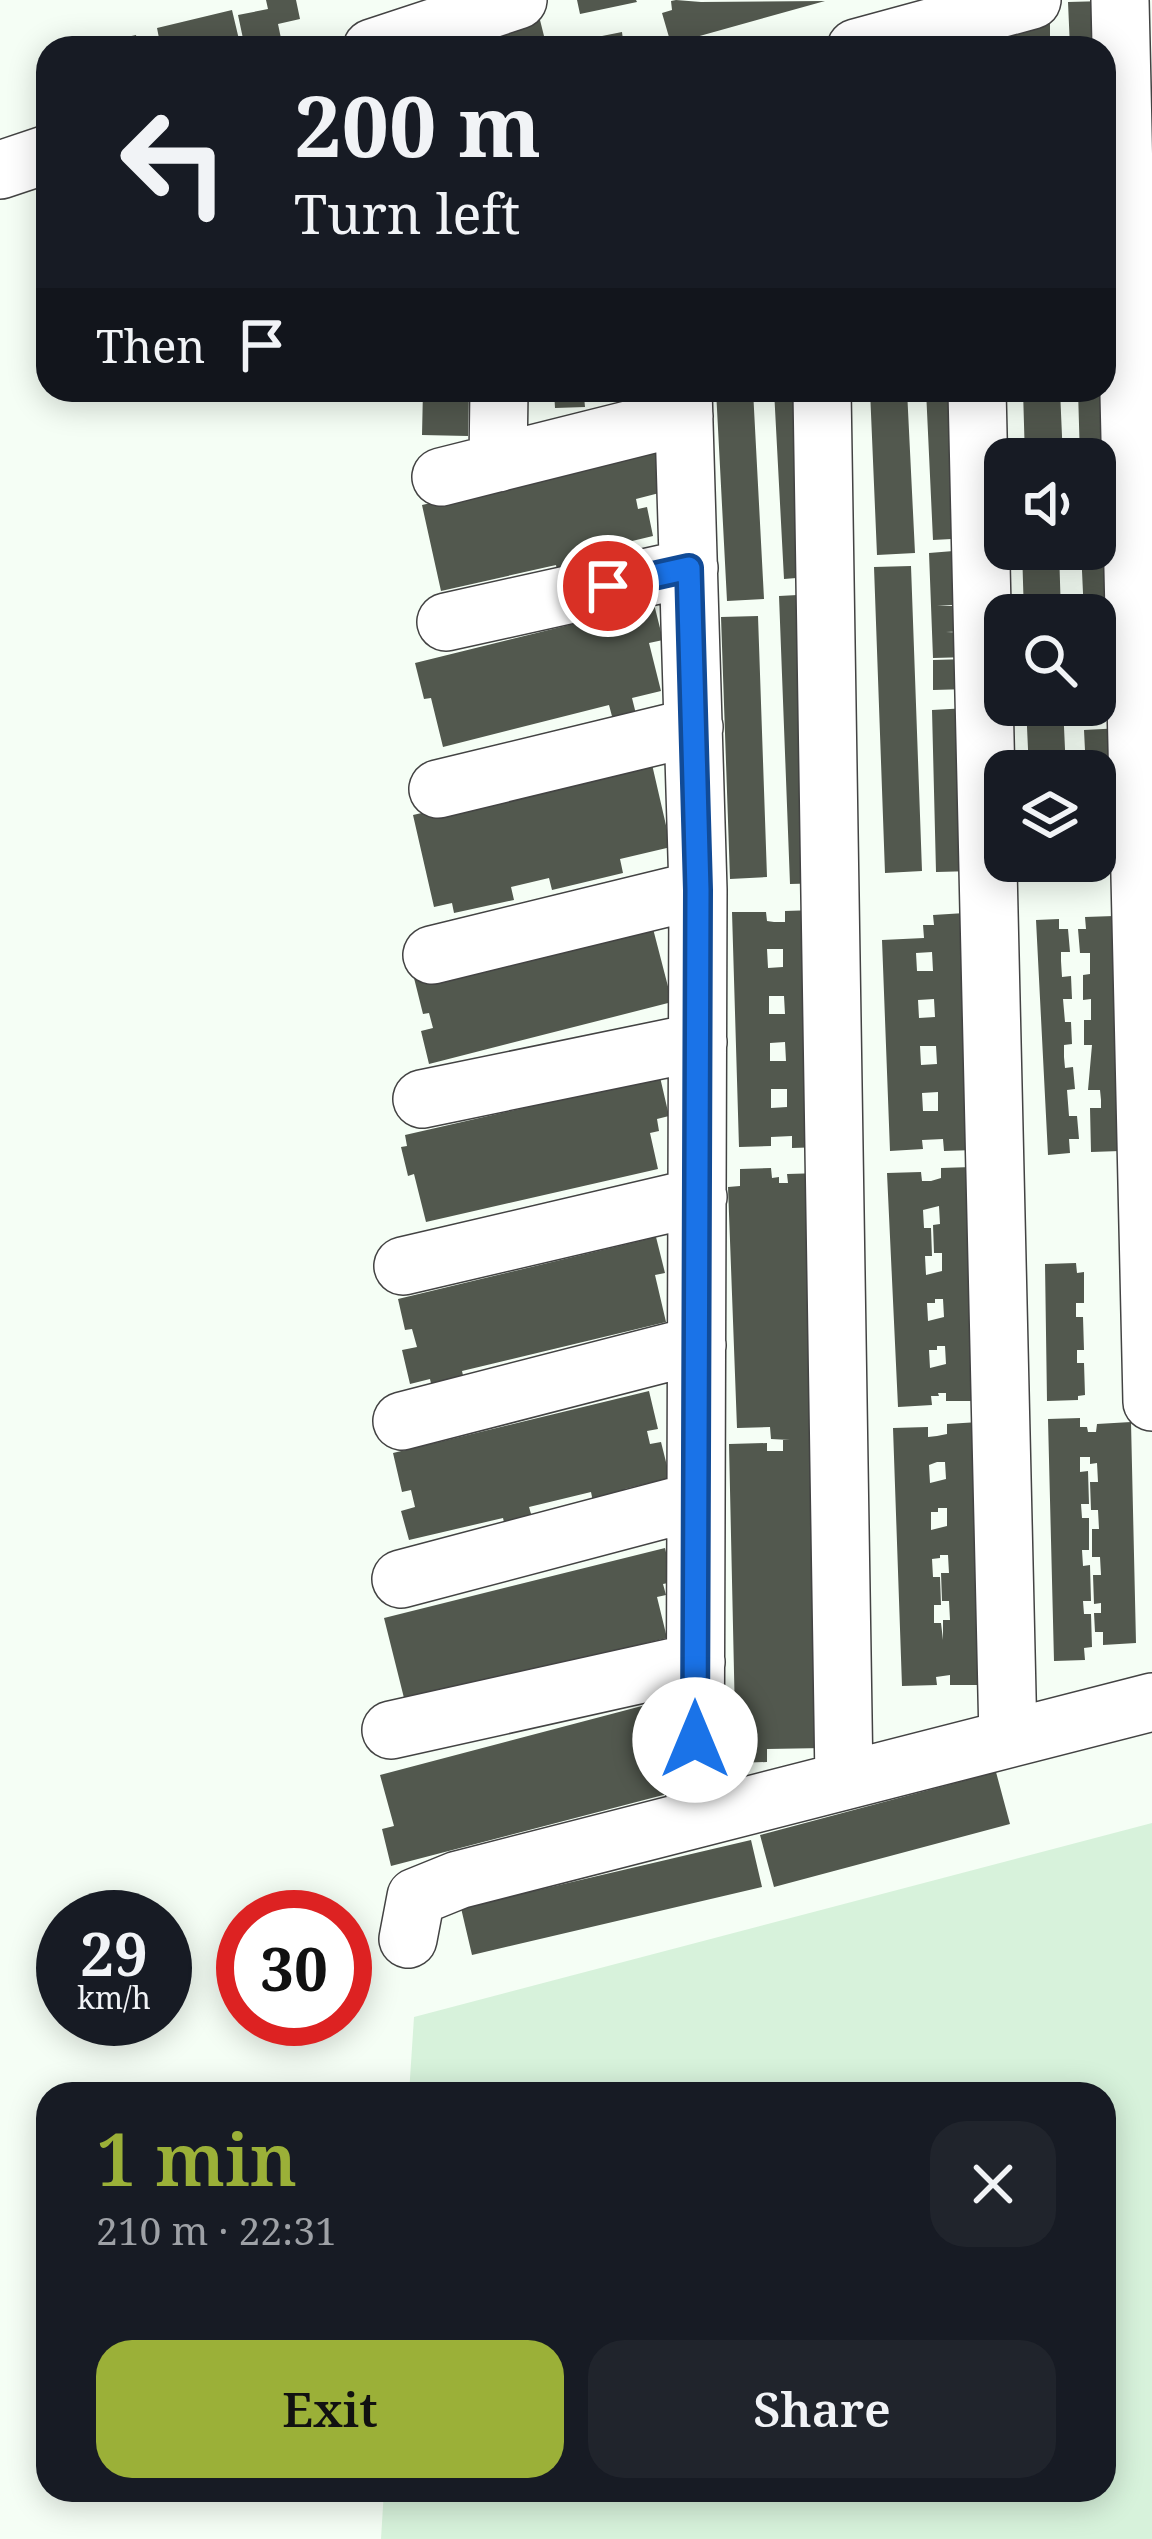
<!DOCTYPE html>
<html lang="en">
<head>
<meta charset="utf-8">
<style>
	:root { --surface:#171b24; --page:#20242c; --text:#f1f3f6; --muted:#9ea1a6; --accent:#9bb038 }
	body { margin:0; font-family:"Noto Serif",serif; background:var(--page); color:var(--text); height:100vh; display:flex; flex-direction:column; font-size:45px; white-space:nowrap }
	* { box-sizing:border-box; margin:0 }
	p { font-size:39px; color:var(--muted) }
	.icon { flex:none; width:66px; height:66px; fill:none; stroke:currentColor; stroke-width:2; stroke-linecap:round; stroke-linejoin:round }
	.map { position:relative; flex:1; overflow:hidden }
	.panel { position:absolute; left:36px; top:2082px; width:1080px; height:420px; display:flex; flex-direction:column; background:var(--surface); border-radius:36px; box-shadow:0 6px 30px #0003 }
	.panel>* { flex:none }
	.top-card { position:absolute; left:36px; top:36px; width:1080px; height:366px; border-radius:36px; box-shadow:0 6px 30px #0003; background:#171b24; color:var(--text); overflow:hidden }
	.controls { position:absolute; left:984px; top:438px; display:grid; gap:24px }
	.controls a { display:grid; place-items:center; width:132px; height:132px; border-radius:24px; background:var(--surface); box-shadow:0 6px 30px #0003; font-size:60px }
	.speed { position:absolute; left:36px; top:1890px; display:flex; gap:24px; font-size:60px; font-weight:700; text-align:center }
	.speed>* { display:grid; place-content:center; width:156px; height:156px; border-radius:50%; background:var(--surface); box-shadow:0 6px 30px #0003; line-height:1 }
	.speed small { font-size:30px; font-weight:400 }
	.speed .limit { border:18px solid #d22; background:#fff; color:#111 }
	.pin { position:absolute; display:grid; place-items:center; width:102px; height:102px; color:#fff; margin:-51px; border:6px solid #fff; border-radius:50%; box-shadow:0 3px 12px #0007 }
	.me { position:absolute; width:132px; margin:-66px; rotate:0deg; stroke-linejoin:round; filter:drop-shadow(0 0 9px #0008) }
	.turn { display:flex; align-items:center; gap:42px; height:252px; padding:0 60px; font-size:54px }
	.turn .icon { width:156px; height:156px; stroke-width:2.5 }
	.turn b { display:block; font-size:84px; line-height:102px }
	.then { display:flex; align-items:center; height:114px; padding:0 60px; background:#0003; gap:24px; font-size:45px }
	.round { display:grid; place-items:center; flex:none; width:126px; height:126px; border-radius:36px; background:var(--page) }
	.overview { display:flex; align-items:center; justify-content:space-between; height:204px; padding:0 60px }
	h1 { font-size:72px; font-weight:600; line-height:90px; color:var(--accent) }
	.primary-button { display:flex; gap:24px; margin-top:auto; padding:24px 60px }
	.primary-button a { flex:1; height:138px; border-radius:36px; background:var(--accent); color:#111; font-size:48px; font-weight:600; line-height:138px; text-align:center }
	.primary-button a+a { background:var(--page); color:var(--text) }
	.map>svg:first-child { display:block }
	.farmland { fill:#d7f2db }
	.building { fill:#52584e; fill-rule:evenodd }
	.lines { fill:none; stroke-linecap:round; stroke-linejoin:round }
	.minor-casing { stroke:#434343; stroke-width:60 }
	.minor { stroke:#fff; stroke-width:57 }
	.route-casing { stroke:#114b97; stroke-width:30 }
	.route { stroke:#1a73e8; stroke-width:21 }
</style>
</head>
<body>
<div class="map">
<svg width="1152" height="2539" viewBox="0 0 1152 2539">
	<rect width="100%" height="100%" fill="#f5fef5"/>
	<path class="farmland" d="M1152,1823V2539H381L384,2490H1104V2094H409L414,2017Z"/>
	<path class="building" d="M266,0H296L300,19L278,24L283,48H245L238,15L268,9Z
		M577,0H636L637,2L580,14Z
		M676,0L701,2L825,1L671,44L662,13L672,10L671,1Z
		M1105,1L1107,48H1070L1068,2Z
		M537,8L544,36L524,41L526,48H462L497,38Z
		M232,10L241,48H161L157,28Z
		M1050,21V48L1013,47L1012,24Z
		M622,32L623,40L636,37L639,48H595L592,38Z
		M136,35L138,48H87V46Z
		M423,390H469L468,436L422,435Z
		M554,390H646V394L584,396L585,407L555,408Z
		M716,390H753L764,599L727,601Z
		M774,390H812L821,576L784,579Z
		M870,390H907L915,553L877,555Z
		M926,390H964L970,538L933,540Z
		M1023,390H1060L1063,459H1025Z
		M1078,390H1104L1118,491L1095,492V459H1080Z
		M655,440L667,491L636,499L638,509L647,507L653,536L578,554L582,570L558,575L556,565L441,591L422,505L570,471Z
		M1117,505L1124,707L1095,708V615H1084L1081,549H1095V506Z
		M1022,549H1059L1061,615H1024Z
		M966,550L968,604L937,606H968L969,631L946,632L969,633V657L933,658L929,553Z
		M911,566L922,871L885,873L874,567Z
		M816,594L827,883L790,884L779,596Z
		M654,604L663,640L649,643L661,691L632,698L636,714L613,720L609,705L443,747L431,698L424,699L415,663Z
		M758,616L767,877L730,879L721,617Z
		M968,659L969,689L933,690V660Z
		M1026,705H1063L1066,771H1029Z
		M968,708L974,871L936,872L932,710Z
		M1122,728L1129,873L1092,875L1091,861H1095V771H1086L1084,730Z
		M651,760L671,847L620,859L623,873L552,890L549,878L511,887L514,900L454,913L452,903L434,907L413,815Z
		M1034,861H1071L1072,874L1034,876Z
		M816,910L823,1147L792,1148V1136L771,1137V1146L739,1147L732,912H766L767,921L774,922H785V911ZM767,949H783V967L768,968ZM769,996H784L785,1014H769ZM785,1042L786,1061H770V1043ZM771,1089H787V1107L771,1108Z
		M965,913L974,1150L944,1151L943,1139L922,1140L923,1149L890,1151L882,940L924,938L923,925H934L933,915ZM932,952L933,971H917L916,953ZM934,999L935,1017L919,1018L918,1000ZM920,1046H936L937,1064L921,1065ZM938,1092V1111H923L922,1093Z
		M1114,916L1120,1151L1091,1152L1090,1108H1101V1100L1100,1090H1088L1092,1045H1084V1020H1091V999L1083,1000V975L1090,974V953H1080L1078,929H1086L1085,917Z
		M650,917L672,1002L429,1064L421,1031L433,1028L429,1013L423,1014L414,978Z
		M1059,919V929H1068L1070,952H1061V961L1062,977L1071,976L1072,999H1063L1065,1022H1071L1072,1044L1064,1045V1057L1065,1068L1073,1067L1075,1089L1067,1090L1069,1116H1077L1079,1139H1069L1070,1153L1048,1155L1036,920Z
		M660,1077L669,1116L657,1119L659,1131L650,1133L658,1169L426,1222L414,1174L408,1176L401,1147L407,1146L405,1135Z
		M972,1167L980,1401H946V1393H938L939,1396H931L932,1405L898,1407L887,1173L921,1172L922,1181H931L941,1178V1168ZM939,1206L940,1224L933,1225L934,1253H942V1271L926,1275L925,1256H932L931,1228H924L923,1210ZM935,1299H943L944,1317L928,1321L927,1303H935ZM937,1346H945L946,1364L930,1368L929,1350H937Z
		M771,1168L772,1178L779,1177V1183H788L787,1174L822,1173L824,1748L767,1749V1762L736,1763L729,1444L767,1443V1451H783V1440H790L771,1439L770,1427L737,1428L728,1187L740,1186V1169Z
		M656,1237L665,1273L655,1275L666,1322L462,1371L465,1384L433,1392L430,1379L410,1384L402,1350L417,1347L412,1329L405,1330L398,1299Z
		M1076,1263L1077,1273L1084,1272V1303H1076V1317H1083L1084,1350H1077V1363H1084L1085,1395L1078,1396V1400L1047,1401L1045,1264Z
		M649,1391L658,1429L647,1431L650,1444L661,1442L670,1478L625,1489L629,1504L595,1512L591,1492L529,1507L534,1524L506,1531L503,1518L409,1540L401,1511L415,1507L411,1490L402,1492L393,1453Z
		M1080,1418V1427H1087L1088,1432H1096L1097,1424L1131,1422L1136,1643L1103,1645V1632H1095L1094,1613H1101V1603L1094,1604L1093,1575H1101L1100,1557H1092V1529H1099L1098,1510H1091L1090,1482H1098L1097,1463L1090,1464V1457H1080V1472L1088,1471L1089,1504H1081L1082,1518H1089V1550H1082L1083,1566L1090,1565L1091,1601H1083L1084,1614H1091L1092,1647L1084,1648L1085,1660L1054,1661L1048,1419Z
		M979,1422L985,1685H950V1675L936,1677L937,1685L902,1686L893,1428L928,1427V1437L937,1436L947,1434V1424ZM937,1462H945L946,1479L930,1483L929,1465ZM938,1508H947V1526L931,1530V1512H938ZM940,1555H948L949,1573H941L942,1601H949L950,1620H943V1640L941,1623H934V1605H941L940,1577H933L932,1559L940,1558Z
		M665,1548L673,1582L663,1584L666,1595L657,1597L667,1638L405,1702L384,1618Z
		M657,1702L670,1749L656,1752L658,1758L662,1757L671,1793L391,1866L382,1829L394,1826L380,1775Z
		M996,1772L1010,1824L774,1887L760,1835Z
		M751,1840L762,1887L472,1955L461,1908Z"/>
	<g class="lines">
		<defs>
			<path id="minor" d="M1120,0L1152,1402
				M372,48L518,0
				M856,48L1032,0
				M0,170L48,154
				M683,390L698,890L695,1819
				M822,390L844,1780
				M977,390L1008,1738
				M498,463L499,390
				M441,477L684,416
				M446,622L689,568
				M438,789L694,727
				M432,955L698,890
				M422,1099L698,1042
				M403,1266L698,1197
				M402,1421L697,1345
				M401,1579L696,1501
				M391,1730L696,1662
				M408,1939L416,1897L458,1880L1152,1702"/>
		</defs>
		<use href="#minor" class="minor-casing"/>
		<use href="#minor" class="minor"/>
	</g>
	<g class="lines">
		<defs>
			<path id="route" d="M608,586L689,568L698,890L695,1740"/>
		</defs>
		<use href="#route" class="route-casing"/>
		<use href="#route" class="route"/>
	</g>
</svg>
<div class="controls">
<a><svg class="icon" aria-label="sound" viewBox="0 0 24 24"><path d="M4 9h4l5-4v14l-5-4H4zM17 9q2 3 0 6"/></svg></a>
<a><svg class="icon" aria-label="search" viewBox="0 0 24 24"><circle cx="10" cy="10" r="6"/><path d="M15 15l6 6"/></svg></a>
<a><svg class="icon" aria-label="layers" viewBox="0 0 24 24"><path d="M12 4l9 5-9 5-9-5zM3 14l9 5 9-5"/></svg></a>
</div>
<div class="speed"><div>29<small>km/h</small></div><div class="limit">30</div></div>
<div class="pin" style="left:608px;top:586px;background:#d93025"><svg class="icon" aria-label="arrive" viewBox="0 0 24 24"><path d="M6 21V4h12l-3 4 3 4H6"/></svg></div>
<svg class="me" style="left:695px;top:1740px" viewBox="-20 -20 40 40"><circle r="19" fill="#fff"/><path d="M0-13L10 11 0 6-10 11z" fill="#1a73e8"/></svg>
<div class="top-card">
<div class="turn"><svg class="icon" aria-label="left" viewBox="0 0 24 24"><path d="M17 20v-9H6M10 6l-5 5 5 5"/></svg><div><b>200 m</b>Turn left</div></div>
<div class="then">Then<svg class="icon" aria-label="arrive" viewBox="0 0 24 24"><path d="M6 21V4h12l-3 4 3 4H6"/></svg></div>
</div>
<section class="panel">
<div class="overview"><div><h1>1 min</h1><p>210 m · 22:31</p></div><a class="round"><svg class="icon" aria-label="close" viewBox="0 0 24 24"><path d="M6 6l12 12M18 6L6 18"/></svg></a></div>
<div class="primary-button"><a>Exit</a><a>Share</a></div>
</section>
</div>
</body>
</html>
